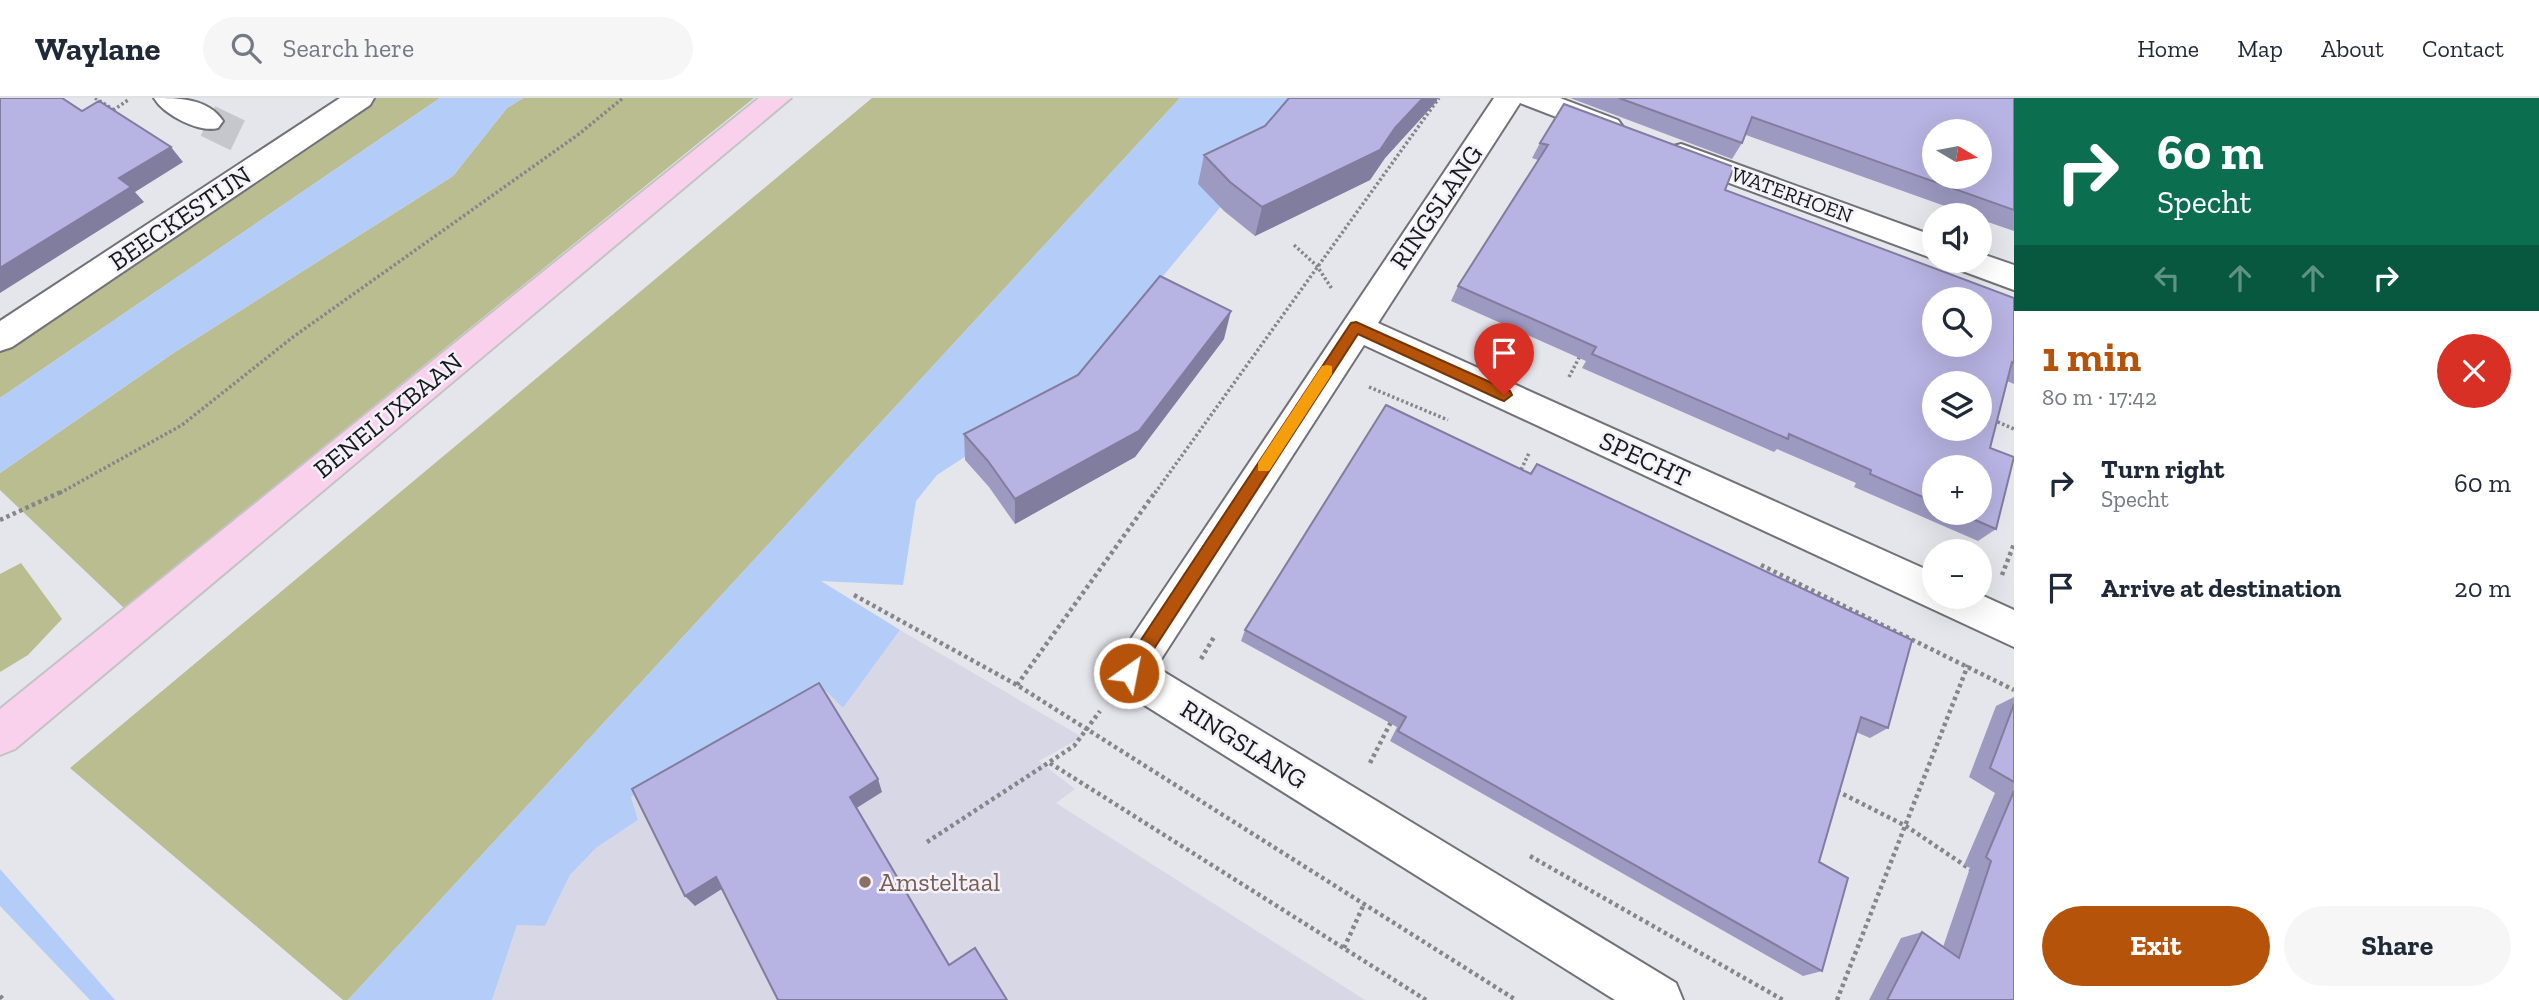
<!DOCTYPE html>
<html lang="en">
<head>
<meta charset="utf-8">
<style>
	:root { --surface:#fff; --page:#f6f6f7; --text:#1f2937; --muted:#747a83; --line:#e0e1e3; --accent:#b45309 }
	body { margin:0; font-family:"Zilla Slab",serif; background:var(--page); color:var(--text); height:100vh; display:flex; flex-direction:column; font-size:26px; white-space:nowrap }
	* { box-sizing:border-box; margin:0 }
	p { font-size:23px; color:var(--muted) }
	.icon { flex:none; width:38px; height:38px; fill:none; stroke:currentColor; stroke-width:2; stroke-linecap:round; stroke-linejoin:round }
	.map { position:relative; flex:1; overflow:hidden }
	.drawer { display:flex; flex-direction:column; background:var(--surface); width:525px }
	.drawer>* { flex:none }
	.hud { background:#0b6e4f; color:#fff; overflow:hidden }
	.needle { width:46px; rotate:100deg }
	.buttons { position:absolute; left:1922px; top:21px; display:grid; gap:14px }
	.buttons a { display:grid; place-items:center; width:70px; height:70px; border-radius:50%; background:var(--surface); box-shadow:0 7px 28px #0002; font-size:35px }
	.pin { position:absolute; display:grid; place-items:center; width:60px; height:60px; color:#fff; margin:-72px -30px; border-radius:50% 50% 50% 0; rotate:-45deg; box-shadow:0 0 7px #0007 }
	.pin .icon { rotate:45deg }
	.me { position:absolute; width:77px; margin:-38px; rotate:33deg; stroke-linejoin:round; filter:drop-shadow(0 0 5px #0008) }
	.turn { display:flex; align-items:center; gap:24px; height:147px; padding:0 28px; font-size:32px }
	.turn .icon { width:91px; height:91px; stroke-width:2.5 }
	.turn b { display:block; font-size:49px; line-height:60px }
	.lanes { display:flex; align-items:center; height:66px; padding:0 28px; background:#0003; justify-content:center; gap:35px; direction:ltr }
	.lanes .off { opacity:.35 }
	.round { display:grid; place-items:center; flex:none; width:74px; height:74px; border-radius:37px; background:var(--page) }
	.head { display:flex; align-items:center; justify-content:space-between; height:119px; padding:0 28px }
	h1 { font-size:42px; font-weight:700; line-height:52px; color:var(--accent) }
	.primary-button { display:flex; gap:14px; margin-top:auto; padding:14px 28px }
	.primary-button a { flex:1; height:80px; border-radius:42px; background:var(--accent); color:#fff; font-size:28px; font-weight:700; line-height:80px; text-align:center }
	.primary-button a+a { background:var(--page); color:var(--text) }
	ul { padding:0; list-style:none }
	li { display:flex; align-items:center; gap:21px; height:105px; padding:0 28px }
	li div { flex:1 }
	li b { display:block; font-size:26px }
	li em { font-style:normal }
	header { display:flex; align-items:center; gap:42px; box-sizing:border-box; height:98px; padding:0 35px; background:var(--surface); border-bottom:2px solid var(--line) }
	header strong { font-size:33px }
	nav { display:flex; gap:38px; margin-inline-start:auto; font-size:24px }
	.search { width:490px; height:63px; background:var(--page); display:flex; align-items:center; gap:18px; box-sizing:border-box; padding:0 24px; border-radius:38px; color:var(--muted); font-size:26px }
	main { display:flex; flex:1; min-height:0 }
	.map>svg:first-child { display:block }
	.built { fill:#d8d7e6 }
	.green { fill:#b9bd8f }
	.water { fill:#b4cdf8 }
	.lines { fill:none; stroke-linecap:round; stroke-linejoin:round }
	.minor-tunnel { stroke:#c6c6cd; stroke-width:33; stroke-dasharray:33 17; stroke-linecap:butt }
	.minor-casing { stroke:#727178; stroke-width:4 }
	.major-casing { stroke:#c3c3c4; stroke-width:4 }
	.path-far1 { stroke:#85858a; stroke-width:3.5; stroke-dasharray:2.5 2.5; stroke-linecap:butt }
	.path { stroke:#85858a; stroke-width:4.5; stroke-dasharray:3.5 3.5; stroke-linecap:butt }
	.minor { fill:#fff; fill-rule:evenodd }
	.major { fill:#f9d1ec; fill-rule:evenodd }
	.wall { fill:#9d9ac2; fill-rule:evenodd }
	.shaded-wall { fill:#807d9e }
	.building { fill:#b7b3e2; stroke:#807d9e; stroke-width:2; fill-rule:evenodd }
	.route { fill:#b45309; stroke:#753606; stroke-width:2 }
	.slow { fill:#f59e0b }
	.education-dot { fill:#8d6e63; stroke:#f3f2fa; stroke-width:2.5 }
	.labels { text-anchor:middle; stroke-width:5; stroke-linejoin:round; paint-order:stroke }
	.far-street-label { font-size:21px; fill:#19191c; stroke:#f3f2fa }
	.street-label { font-size:26px; fill:#19191c; stroke:#f3f2fa }
	.education-label { font-size:26px; fill:#785e54; stroke:#f3f2fa; text-anchor:start }
</style>
</head>
<body>
<header>
<strong>Waylane</strong>
<div class="search"><svg class="icon" aria-label="search" viewBox="0 0 24 24"><circle cx="10" cy="10" r="6"/><path d="M15 15l6 6"/></svg>Search here</div>
<nav><a>Home</a><a>Map</a><a>About</a><a>Contact</a></nav>
</header>
<main>
<div class="map">
<svg width="2014" height="902" viewBox="0 0 2014 902">
	<rect width="100%" height="100%" fill="#e5e5ec"/>
	<path class="built" d="M900,532L1082,639L1039,663L1075,691L1056,705L1365,902H492L517,827L545,828L570,777L596,750L638,722L631,699L827,593L843,610Z"/>
	<path class="green" d="M364,0H440L0,300V254L206,119L218,95Z
		M523,0H754L124,510L0,392V375L172,256L453,78L507,10Z
		M872,0H1180L348,902H343L70,670Z
		M21,465L62,521L28,557L0,574V476Z"/>
	<path class="water" d="M440,0H523L507,10L453,78L172,256L0,375V300Z
		M1180,0H1311L1070,290L937,377L916,403L903,487L821,483L900,532L843,610L826,593L631,699L638,722L596,750L570,777L545,828L517,827L492,902H348Z
		M0,771L115,902H90L0,808Z"/>
	<g class="lines">
		<path class="minor-tunnel" d="M208,23L241,39"/>
		<defs>
			<path id="minor" d="M154,0C178,0 208,0 223,23L218,30C199,35 164,17 154,0Z
				M340,0H374L370,7L12,249L0,253V223Z
				M1494,0H1560L1618,22L1623,29L1618,36L1608,39L1520,5L1378,225L1934,475V499H1979V496L2014,512V549L1364,247L1156,569L1676,885L1683,902H1615L1114,588L1108,575Z
				M1681,46L1934,138V161L1670,63L1666,56L1670,49Z
				M1979,155L2014,167V192L1957,171L1952,163H1979Z"/>
			<path id="major" d="M759,0H791L15,651L0,657V611Z"/>
		</defs>
		<use href="#minor" class="minor-casing"/>
		<use href="#major" class="major-casing"/>
		<path class="path-far1" d="M95,0L114,12
			M109,15L128,2
			M1294,147L1317,168L1332,191
			M1569,279L1581,256
			M1369,289L1448,322
			M1993,322L2014,331
			M1519,376L1529,355
			M60,395L182,327L293,239L579,36L623,0
			M1155,395L1439,0"/>
		<path class="path" d="M0,422L63,393
			M1946,449L1956,453
			M1761,467L2014,592
			M2002,477L2014,446
			M854,497L1017,587L1516,902
			M1201,561L1214,539
			M1017,587L1156,393
			M1050,665L1426,902
			M1370,665L1393,620
			M1837,693L1906,728L1973,773
			M927,744L1074,648L1100,613
			M1530,758L1783,902
			M1344,850L1364,806
			M0,898L4,902
			M1837,902L1968,567"/>
		<use href="#minor" class="minor"/>
		<use href="#major" class="major"/>
	</g>
	<path class="wall" d="M1289,0H1438L1436,4L1385,60L1370,82L1255,138L1224,113L1198,86L1204,57L1265,28Z
		M1570,0H2014V133L1979,121V117H1970L1746,37L1742,45L1732,61Z
		M1540,45L1725,92L2014,200V286L2007,283L1990,350L1996,431L1978,443L1854,389L1856,385L1777,351L1774,354L1582,270L1586,263L1451,203L1458,188L1538,62L1532,60ZM1934,369L1979,415H1934Z
		M1224,241L1135,359L1015,426L989,389L965,362L964,336Z
		M1537,366L1888,630L1870,640L1856,634L1819,764L1822,873L1803,878L1390,643L1397,629L1241,543L1245,532L1530,375Z
		M2014,599V902H1869L1901,840L1922,834L1943,849L1970,770L1964,767L1995,695L1969,679L1996,608Z"/>
	<path class="shaded-wall" d="M1423,0H1438L1436,4L1385,60L1370,82L1255,138L1262,109L1395,30Z
		M171,49L183,64L135,94L144,104L0,195V170L119,80Z
		M1231,213L1224,241L1135,359L1015,426V401Z
		M878,681L882,694L855,711L850,699Z
		M716,779L725,789L695,808L685,798Z"/>
	<path class="building" d="M0,0H62L82,13L99,3L171,49L119,80L131,89L0,170Z
		M1289,0H1423L1395,30L1380,52L1262,109L1230,84L1204,57L1265,28Z
		M1619,0H2014V112L1752,19L1742,45ZM1934,33H1979V79H1934Z
		M1564,6L1734,69L1725,92L2014,200V265L2012,264L1990,350L2014,359L1996,431L1959,415H1979V369H1934V404L1870,376L1871,372L1789,336L1788,341L1592,256L1596,249L1458,188L1548,47L1540,45ZM1934,201H1979V247H1934ZM1934,285H1979V331H1934Z
		M1160,178L1231,213L1139,333L1015,401L988,363L964,336L1078,277Z
		M1386,307L1531,376L1537,366L1912,542L1888,630L1861,619L1819,764L1848,780L1822,873L1398,633L1406,619L1245,532Z
		M819,585L878,681L850,699L949,867L975,850L1007,902H778L716,779L685,798L632,691Z
		M2014,606V684L1990,670Z
		M2014,693V902H1887L1922,834L1959,860L1991,763L1986,759Z"/>
	<path class="route" d="M1356,224L1510,293L1512,297L1504,303L1499,301L1358,236L1135,580H1123L1120,575L1123,569L1351,225Z"/>
	<path class="slow" d="M1327,267L1332,268V276L1269,373H1258V365L1322,268Z"/>
	<circle class="education-dot" cx="865" cy="784" r="7"/>
	<g class="labels">
		<g class="far-street-label">
			<text transform="translate(1792 97) rotate(20)" y="7">WATERHOEN</text>
		</g>
		<g class="street-label">
			<text transform="translate(1436 109) rotate(-56)" y="9">RINGSLANG</text>
			<text transform="translate(180 120) rotate(-34)" y="9">BEECKESTIJN</text>
			<text transform="translate(388 317) rotate(-39)" y="9">BENELUXBAAN</text>
			<text transform="translate(1645 361) rotate(25)" y="9">SPECHT</text>
			<text transform="translate(1244 646) rotate(32)" y="9">RINGSLANG</text>
		</g>
		<g class="education-label">
			<text x="879" y="793">Amsteltaal</text>
		</g>
	</g>
</svg>
<div class="buttons">
<a><svg class="needle" viewBox="-14 -14 28 28"><path d="M0-13l5 13h-10z" fill="#e53935"/><path d="M0 13l5-13h-10z" fill="#747a83"/></svg></a>
<a><svg class="icon" aria-label="sound" viewBox="0 0 24 24"><path d="M4 9h4l5-4v14l-5-4H4zM17 9q2 3 0 6"/></svg></a>
<a><svg class="icon" aria-label="search" viewBox="0 0 24 24"><circle cx="10" cy="10" r="6"/><path d="M15 15l6 6"/></svg></a>
<a><svg class="icon" aria-label="layers" viewBox="0 0 24 24"><path d="M12 4l9 5-9 5-9-5zM3 14l9 5 9-5"/></svg></a>
<a>+</a>
<a>−</a>
</div>
<div class="pin" style="left:1504px;top:297px;background:#d93025"><svg class="icon" aria-label="arrive" viewBox="0 0 24 24"><path d="M6 21V4h12l-3 4 3 4H6"/></svg></div>
<svg class="me" style="left:1129px;top:575px" viewBox="-20 -20 40 40"><circle r="17" fill="#b45309" stroke="#fff" stroke-width="3"/><path d="M0-11L8 9 0 5-8 9z" fill="#fff"/></svg>
</div>
<section class="drawer">
<div class="hud">
<div class="turn"><svg class="icon" aria-label="right" viewBox="0 0 24 24"><path d="M7 20v-9h11M14 6l5 5-5 5"/></svg><div><b>60 m</b>Specht</div></div>
<div class="lanes"><svg class="icon off" aria-label="left" viewBox="0 0 24 24"><path d="M17 20v-9H6M10 6l-5 5 5 5"/></svg><svg class="icon off" aria-label="ahead" viewBox="0 0 24 24"><path d="M12 20V5M6 11l6-6 6 6"/></svg><svg class="icon off" aria-label="ahead" viewBox="0 0 24 24"><path d="M12 20V5M6 11l6-6 6 6"/></svg><svg class="icon" aria-label="right" viewBox="0 0 24 24"><path d="M7 20v-9h11M14 6l5 5-5 5"/></svg></div>
</div>
<div class="head"><div><h1>1 min</h1><p>80 m · 17:42</p></div><a class="round" style="background:#d93025;color:#fff"><svg class="icon" aria-label="close" viewBox="0 0 24 24"><path d="M6 6l12 12M18 6L6 18"/></svg></a></div>
<ul>
<li><svg class="icon" aria-label="right" viewBox="0 0 24 24"><path d="M7 20v-9h11M14 6l5 5-5 5"/></svg><div><b>Turn right</b><p>Specht</p></div><em>60 m</em></li>
<li><svg class="icon" aria-label="arrive" viewBox="0 0 24 24"><path d="M6 21V4h12l-3 4 3 4H6"/></svg><div><b>Arrive at destination</b></div><em>20 m</em></li>
</ul>
<div class="primary-button"><a>Exit</a><a>Share</a></div>
</section>
</main>
</body>
</html>
